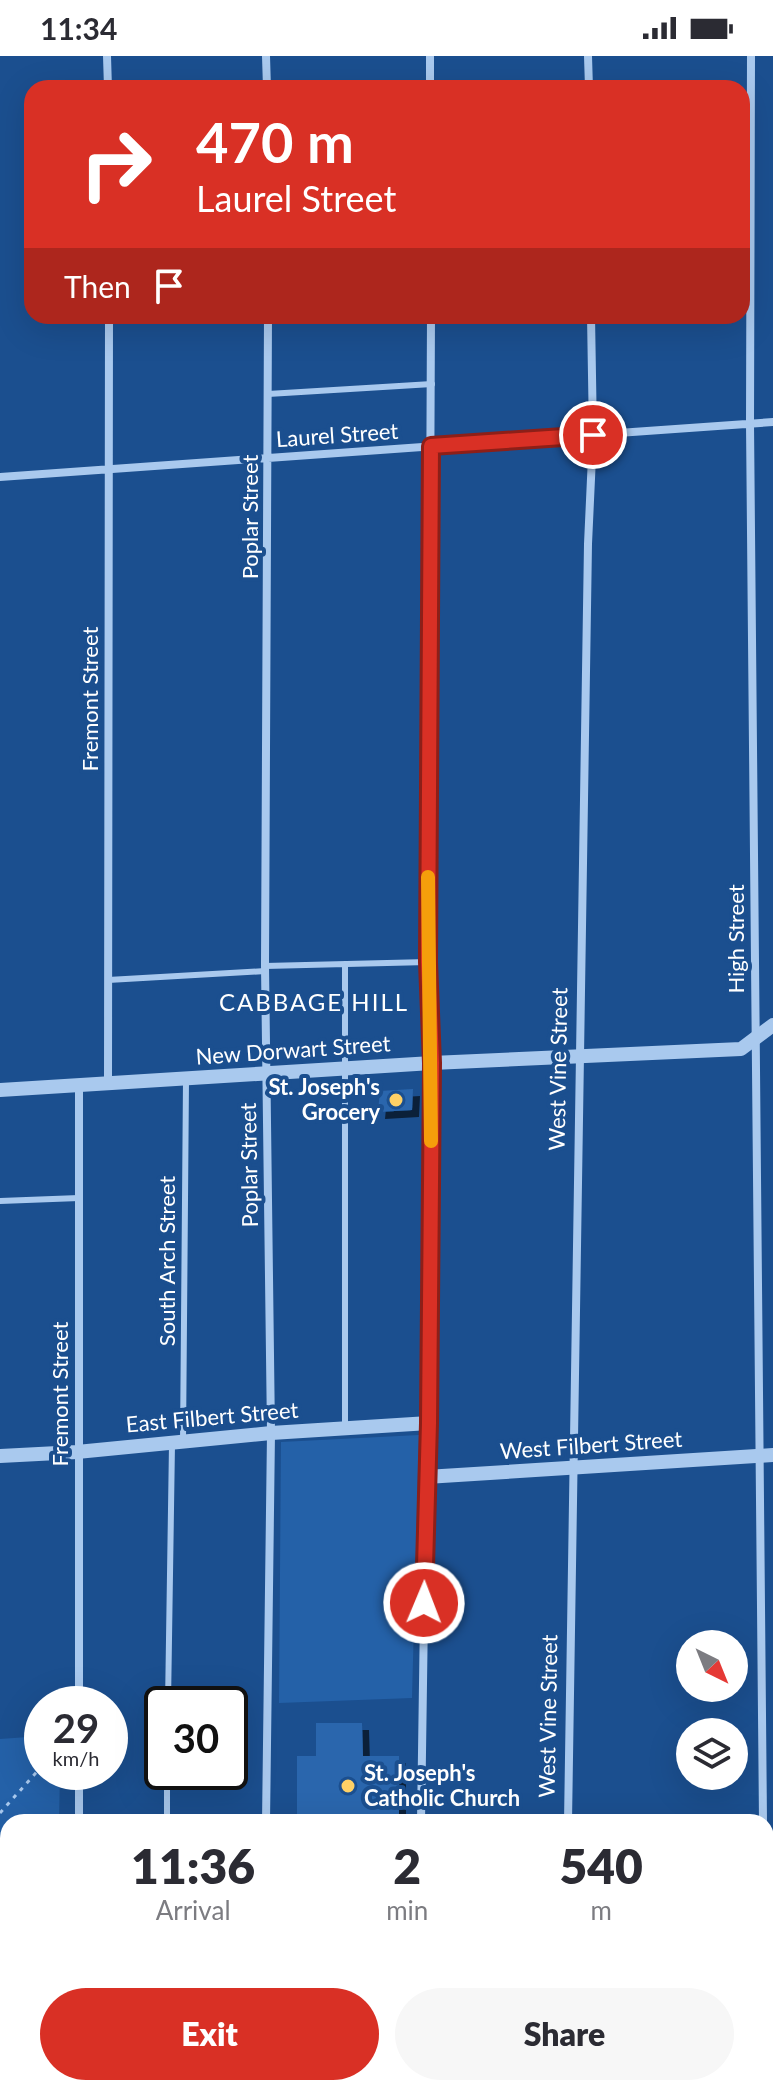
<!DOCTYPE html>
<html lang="en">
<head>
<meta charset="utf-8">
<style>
	:root { --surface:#fff; --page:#f7f7f7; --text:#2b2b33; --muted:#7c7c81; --accent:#d93025 }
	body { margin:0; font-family:Lato,sans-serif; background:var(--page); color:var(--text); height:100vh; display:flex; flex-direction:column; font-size:30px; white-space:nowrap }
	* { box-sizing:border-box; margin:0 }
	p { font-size:26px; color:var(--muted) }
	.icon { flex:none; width:44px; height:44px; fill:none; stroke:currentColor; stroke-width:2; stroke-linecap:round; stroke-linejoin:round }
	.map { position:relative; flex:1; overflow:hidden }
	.details { position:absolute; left:0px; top:1758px; width:774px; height:282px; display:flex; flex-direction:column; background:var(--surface); border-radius:24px 24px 0 0; box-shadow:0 8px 32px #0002 }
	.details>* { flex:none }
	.banner { position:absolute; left:24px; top:24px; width:726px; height:244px; border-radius:24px; box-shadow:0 8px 32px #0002; background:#d93025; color:#fff; overflow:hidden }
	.needle { width:52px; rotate:137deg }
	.buttons { position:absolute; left:676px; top:1574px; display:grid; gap:16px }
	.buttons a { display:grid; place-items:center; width:72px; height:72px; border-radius:50%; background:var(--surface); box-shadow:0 8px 32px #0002; font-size:40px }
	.speed { position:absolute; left:24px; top:1630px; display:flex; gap:16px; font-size:40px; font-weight:700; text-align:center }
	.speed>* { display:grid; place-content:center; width:104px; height:104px; border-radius:50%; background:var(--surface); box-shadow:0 8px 32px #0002; line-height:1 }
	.speed small { font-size:20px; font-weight:400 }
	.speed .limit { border:4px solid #111; border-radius:12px; background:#fff; color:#111 }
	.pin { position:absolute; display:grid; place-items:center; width:68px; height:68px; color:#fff; margin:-34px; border:4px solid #fff; border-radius:50%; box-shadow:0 2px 8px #0007 }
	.me { position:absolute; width:88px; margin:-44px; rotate:1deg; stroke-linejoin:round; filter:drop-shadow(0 0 6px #0008) }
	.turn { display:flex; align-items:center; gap:28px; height:168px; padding:0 40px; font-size:36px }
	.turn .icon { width:104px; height:104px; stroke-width:2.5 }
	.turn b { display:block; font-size:56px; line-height:68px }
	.then { display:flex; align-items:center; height:76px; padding:0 40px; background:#0003; gap:16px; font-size:30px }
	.eta { display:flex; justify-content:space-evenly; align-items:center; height:136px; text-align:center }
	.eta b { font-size:48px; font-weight:800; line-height:56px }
	.action { display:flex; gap:16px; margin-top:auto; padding:16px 40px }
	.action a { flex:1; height:92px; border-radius:48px; background:var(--accent); color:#fff; font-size:32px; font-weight:800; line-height:92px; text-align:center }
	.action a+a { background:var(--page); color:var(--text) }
	.status { display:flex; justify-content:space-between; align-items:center; height:56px; padding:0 40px; background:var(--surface); direction:ltr }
	.status svg { height:22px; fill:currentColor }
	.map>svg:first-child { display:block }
	.green { fill:#2461a8 }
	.water { fill:#123a6d; stroke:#9cc4f0; stroke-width:2 }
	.building { fill:#2a66ad; filter:url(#shadow) }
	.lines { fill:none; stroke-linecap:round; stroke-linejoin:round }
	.path { stroke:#a9c9ee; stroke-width:3; stroke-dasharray:4 6; stroke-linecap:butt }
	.service { stroke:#a9c9ee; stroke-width:6 }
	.minor { stroke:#a9c9ee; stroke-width:8 }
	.tertiary { stroke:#a9c9ee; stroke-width:14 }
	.route-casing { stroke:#8d1f18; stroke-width:20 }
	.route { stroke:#d93025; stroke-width:14 }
	.slow { stroke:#f59e0b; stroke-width:14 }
	.poi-dot { fill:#ffd166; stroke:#1b4f8f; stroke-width:3 }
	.labels { text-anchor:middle; stroke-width:8; stroke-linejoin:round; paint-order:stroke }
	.street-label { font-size:22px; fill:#fff; stroke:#1b4f8f }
	.poi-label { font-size:22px; font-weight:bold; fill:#fff; stroke:#1b4f8f; text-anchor:end }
	.neighbourhood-label { font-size:24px; letter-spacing:2px; fill:#fff; stroke:#1b4f8f }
</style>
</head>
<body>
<div class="status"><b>11:34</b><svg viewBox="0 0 49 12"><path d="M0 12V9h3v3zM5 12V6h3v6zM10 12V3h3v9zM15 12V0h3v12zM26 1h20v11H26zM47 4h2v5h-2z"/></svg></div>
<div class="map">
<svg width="773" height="2039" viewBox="0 0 773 2039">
	<defs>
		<filter id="shadow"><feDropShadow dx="7" dy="7" stdDeviation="0" flood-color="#0009"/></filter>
	</defs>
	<rect width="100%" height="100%" fill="#1b4f8f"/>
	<path class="green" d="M419,1379L412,1642L279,1647L281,1386Z
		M42,1680V1716H60L59,1766H8V1976H0V1683Z"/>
	<path class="water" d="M8,1880V1964H0V1881Z"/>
	<path class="building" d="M413,1033L412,1054L378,1056L380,1035Z
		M316,1667H362L363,1700H399V1766H364V1759H297V1700H316Z"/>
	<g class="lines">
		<path class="path" d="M0,1757L42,1710
			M0,1792L3,1801L0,1815"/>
		<path class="service" d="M268,338L432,328
			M265,910L428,906
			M108,924L265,915
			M0,1145L79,1142
			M345,1372V908
			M183,1386L186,1024
			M168,1648L172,1388
			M167,1766V1716
			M73,2032L82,2039
			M119,2032L127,2039
			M52,2039L57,2032
			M536,2039L542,2032"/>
		<path class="minor" d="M107,0L108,32
			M266,0L267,32
			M430,0V32
			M588,0L589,32
			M751,0L750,368L763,1766
			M0,421L773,366
			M108,1026L109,260
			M429,1367L432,1007L428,906L431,260
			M79,1648V1029
			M79,1716V1766
			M266,1766L271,1377L265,910L268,260
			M421,1766L426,1421
			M568,1766L588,488L593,379L591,260
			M766,1973L767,2030
			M0,1996L8,1995
			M268,2032L277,2039
			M763,2039L773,2023"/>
		<path class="tertiary" d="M0,1034L432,1007L741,993L773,969
			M0,1400L77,1396L271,1377L429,1367L426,1421L773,1399
			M766,1933L773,1932
			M655,2032L663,2039
			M466,2039L471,2032"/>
	</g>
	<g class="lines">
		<defs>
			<path id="route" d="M424,1547L429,1367L432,1007L428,906L431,390L593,379"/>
		</defs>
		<use href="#route" class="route-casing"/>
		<use href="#route" class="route"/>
		<path class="slow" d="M428,821L431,1085"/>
	</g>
	<g class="poi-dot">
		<circle cx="396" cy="1044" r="8"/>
		<circle cx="348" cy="1730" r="8"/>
	</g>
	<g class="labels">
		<g class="street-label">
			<text transform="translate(337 379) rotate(-4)" y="8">Laurel Street</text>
			<text transform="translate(250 461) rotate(-90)" y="8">Poplar Street</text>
			<text transform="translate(90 643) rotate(-90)" y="8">Fremont Street</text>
			<text transform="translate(736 883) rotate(-90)" y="8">High Street</text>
			<text transform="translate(293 994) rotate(-4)" y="8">New Dorwart Street</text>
			<text transform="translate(558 1013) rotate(-89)" y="8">West Vine Street</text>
			<text transform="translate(249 1109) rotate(-91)" y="8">Poplar Street</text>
			<text transform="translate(167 1205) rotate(-90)" y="8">South Arch Street</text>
			<text transform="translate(60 1338) rotate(-90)" y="8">Fremont Street</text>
			<text transform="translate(212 1361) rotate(-5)" y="8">East Filbert Street</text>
			<text transform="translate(591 1389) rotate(-4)" y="8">West Filbert Street</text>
			<text transform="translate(548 1660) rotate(-89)" y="8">West Vine Street</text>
		</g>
		<g class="poi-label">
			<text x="380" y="1039">St. Joseph's<tspan x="380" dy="25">Grocery</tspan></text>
			<text x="364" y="1725" text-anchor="start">St. Joseph's<tspan x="364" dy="25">Catholic Church</tspan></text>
		</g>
		<g class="neighbourhood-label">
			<text x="314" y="955">CABBAGE HILL</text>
		</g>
	</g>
</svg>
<div class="buttons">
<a><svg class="needle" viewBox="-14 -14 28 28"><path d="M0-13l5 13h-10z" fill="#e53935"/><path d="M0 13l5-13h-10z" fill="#7c7c81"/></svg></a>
<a><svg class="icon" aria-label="layers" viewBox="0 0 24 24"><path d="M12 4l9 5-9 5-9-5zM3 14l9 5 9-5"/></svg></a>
</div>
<div class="speed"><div>29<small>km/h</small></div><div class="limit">30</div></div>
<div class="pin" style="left:593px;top:379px;background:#d93025"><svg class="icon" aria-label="arrive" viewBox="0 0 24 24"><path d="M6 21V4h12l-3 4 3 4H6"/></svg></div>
<svg class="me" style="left:424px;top:1547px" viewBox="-20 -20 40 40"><circle r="17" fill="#d93025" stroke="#fff" stroke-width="3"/><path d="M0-11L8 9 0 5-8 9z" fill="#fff"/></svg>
<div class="banner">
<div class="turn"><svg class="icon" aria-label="right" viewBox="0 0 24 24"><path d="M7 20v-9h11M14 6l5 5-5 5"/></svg><div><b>470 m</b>Laurel Street</div></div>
<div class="then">Then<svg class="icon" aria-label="arrive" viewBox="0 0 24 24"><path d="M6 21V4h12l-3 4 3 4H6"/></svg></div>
</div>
<section class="details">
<div class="eta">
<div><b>11:36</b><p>Arrival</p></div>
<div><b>2</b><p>min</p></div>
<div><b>540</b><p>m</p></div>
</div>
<div class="action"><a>Exit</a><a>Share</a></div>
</section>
</div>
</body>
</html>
